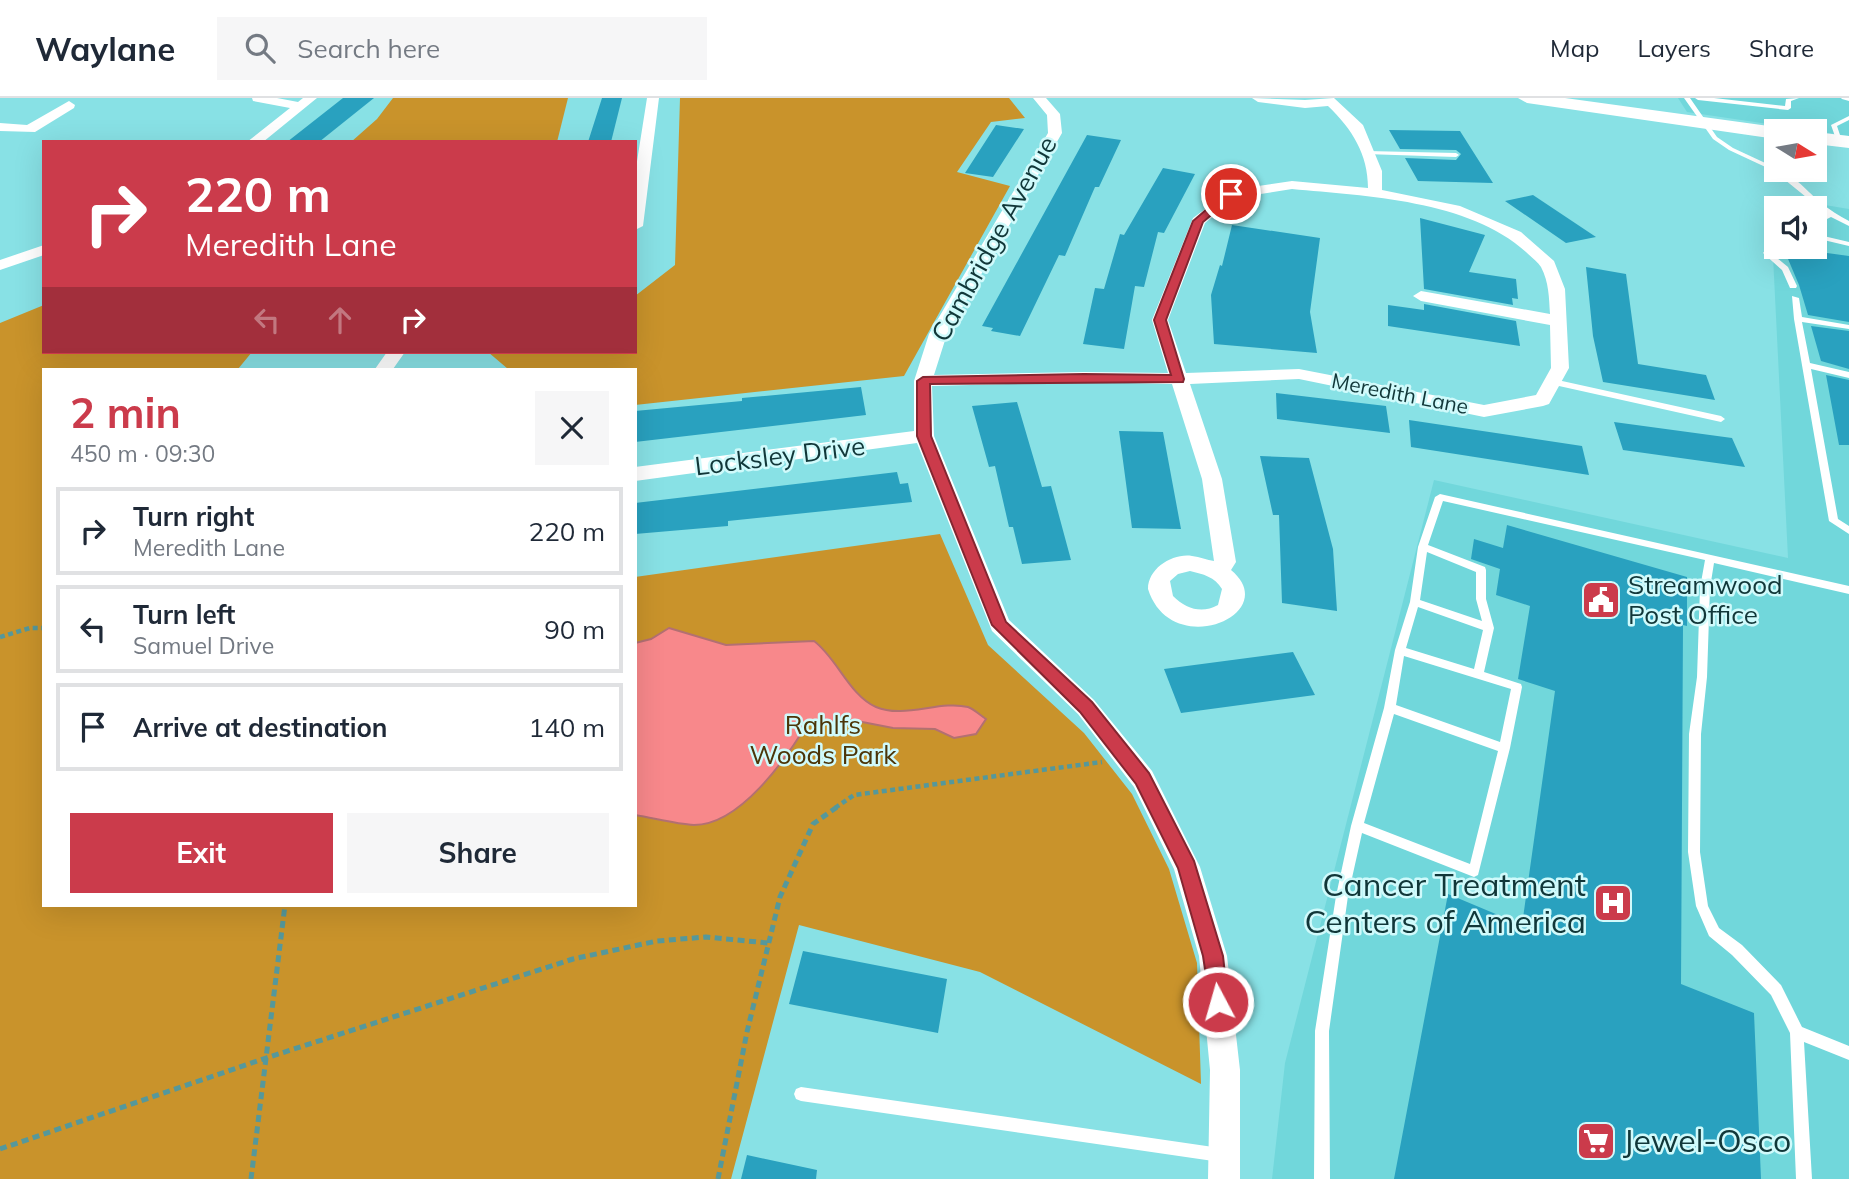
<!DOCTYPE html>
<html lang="en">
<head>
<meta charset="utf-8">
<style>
	:root { --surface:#fff; --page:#f6f6f7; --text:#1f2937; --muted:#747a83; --line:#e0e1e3; --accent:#cb3b4b }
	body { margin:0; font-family:Mulish,sans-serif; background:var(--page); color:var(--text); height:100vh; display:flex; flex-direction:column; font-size:26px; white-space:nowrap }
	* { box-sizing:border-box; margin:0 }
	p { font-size:23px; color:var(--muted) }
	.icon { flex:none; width:38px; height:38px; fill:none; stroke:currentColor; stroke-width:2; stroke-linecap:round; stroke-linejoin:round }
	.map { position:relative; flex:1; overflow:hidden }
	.details { position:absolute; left:42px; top:270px; width:595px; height:539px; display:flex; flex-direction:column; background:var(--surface); border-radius:0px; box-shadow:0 7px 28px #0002 }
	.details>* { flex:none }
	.guide { position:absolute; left:42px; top:42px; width:595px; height:214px; border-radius:0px; box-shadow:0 7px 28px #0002; background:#cb3b4b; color:#fff; overflow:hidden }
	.needle { width:46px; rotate:101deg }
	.fabs { position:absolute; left:1764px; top:21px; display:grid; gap:14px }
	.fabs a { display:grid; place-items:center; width:63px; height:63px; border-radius:0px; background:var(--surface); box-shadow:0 7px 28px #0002; font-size:35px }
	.pin { position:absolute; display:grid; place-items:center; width:60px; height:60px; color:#fff; margin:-30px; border:4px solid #fff; border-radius:50%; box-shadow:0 2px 7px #0007 }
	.me { position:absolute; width:77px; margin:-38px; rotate:354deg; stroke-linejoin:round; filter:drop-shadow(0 0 5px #0008) }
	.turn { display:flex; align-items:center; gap:24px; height:147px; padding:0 28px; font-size:32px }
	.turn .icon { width:91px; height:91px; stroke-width:2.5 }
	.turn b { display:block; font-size:49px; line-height:60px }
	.lanes { display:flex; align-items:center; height:66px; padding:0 28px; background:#0003; justify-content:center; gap:35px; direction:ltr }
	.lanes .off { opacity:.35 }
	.round { display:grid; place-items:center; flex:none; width:74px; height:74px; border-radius:0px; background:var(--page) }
	.overview { display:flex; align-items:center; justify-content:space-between; height:119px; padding:0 28px }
	h1 { font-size:42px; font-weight:700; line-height:52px; color:var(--accent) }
	.action { display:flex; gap:14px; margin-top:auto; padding:14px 28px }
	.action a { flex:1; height:80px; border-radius:0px; background:var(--accent); color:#fff; font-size:28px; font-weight:700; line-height:80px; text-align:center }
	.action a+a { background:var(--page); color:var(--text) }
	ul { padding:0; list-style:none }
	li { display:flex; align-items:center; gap:21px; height:88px; margin:0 14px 10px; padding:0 14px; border:4px solid var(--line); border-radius:0px }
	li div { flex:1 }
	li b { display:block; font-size:26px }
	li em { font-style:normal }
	header { display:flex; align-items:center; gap:42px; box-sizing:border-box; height:98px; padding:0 35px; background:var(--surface); border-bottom:2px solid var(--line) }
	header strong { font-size:33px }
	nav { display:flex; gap:38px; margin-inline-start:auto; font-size:24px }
	.search { width:490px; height:63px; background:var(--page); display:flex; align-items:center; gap:18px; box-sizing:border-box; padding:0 24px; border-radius:0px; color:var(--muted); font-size:26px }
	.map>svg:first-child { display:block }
	.built { fill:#71d7db; fill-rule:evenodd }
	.green { fill:#c9932b }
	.water { fill:#f8888b; stroke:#b37072; stroke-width:2 }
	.building { fill:#29a1bf }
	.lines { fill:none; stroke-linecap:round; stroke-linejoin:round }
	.path-far1 { stroke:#55989b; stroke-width:4.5; stroke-dasharray:5 3.5; stroke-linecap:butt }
	.path { stroke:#55989b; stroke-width:5; stroke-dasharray:7 4.5; stroke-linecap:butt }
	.lane { fill:#fff; fill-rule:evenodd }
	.street { fill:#fff; fill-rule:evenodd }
	.secondary { fill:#fff; fill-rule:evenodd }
	.route { fill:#cb3b4b; stroke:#842631; stroke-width:2 }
	.labels { text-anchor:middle; stroke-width:5; stroke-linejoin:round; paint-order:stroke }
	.far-street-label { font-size:21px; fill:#113739; stroke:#d0fafb }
	.street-label { font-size:26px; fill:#113739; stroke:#d0fafb }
	.poi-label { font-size:26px; fill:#113739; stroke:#d0fafb; text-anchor:start }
	.park-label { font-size:26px; fill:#4c3508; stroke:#d0fafb }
	.near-poi-label { font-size:32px; fill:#113739; stroke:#d0fafb; text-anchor:end }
</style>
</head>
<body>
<header>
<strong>Waylane</strong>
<div class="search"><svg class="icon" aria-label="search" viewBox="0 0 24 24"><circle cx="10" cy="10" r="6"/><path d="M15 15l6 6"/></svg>Search here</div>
<nav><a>Map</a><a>Layers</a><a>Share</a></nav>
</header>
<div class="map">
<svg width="1849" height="1081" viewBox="0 0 1849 1081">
	<rect width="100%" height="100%" fill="#88e1e5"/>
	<path class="built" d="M1678,0H1849V38L1687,14Z
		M1770,98L1849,111V1081H1272L1285,965L1434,382L1788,460ZM1776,110H1815V149H1776Z"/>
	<path class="green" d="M393,0H568L557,44H351L377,21Z
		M680,0H1009L1025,20L991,24L957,74L1010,88L904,278L635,307V271H508L488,254H635V198L675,167Z
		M44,207V254H252L238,271H44V807H635V479L940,436L988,547L1084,635L1132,696L1169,771L1197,865L1201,986L980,874L799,827L731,1081H0V225Z"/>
	<path class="water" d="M669,530L726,547L814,543C837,560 849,597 876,609C904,621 940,602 968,609C974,611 981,618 986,621L976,636L954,640L935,631L893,630L852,622L807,626C786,661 740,727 694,727C675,726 654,720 635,717V545L651,541Z"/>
	<path class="building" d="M343,0H374L319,44H287Z
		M602,0H622L611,44H588Z
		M996,27L1024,31L993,79L965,75Z
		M1389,32L1460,33L1493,85L1418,83L1405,60L1456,62L1461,56L1456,52L1400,51Z
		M1087,37L1121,42L1099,89H1095L1065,158L1059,157L1020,238L991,233L993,230L982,228Z
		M1163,70L1195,76L1164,135L1158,134L1144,189L1135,188L1124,251L1083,246L1095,190L1104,191L1120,136L1124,137Z
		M1533,97L1596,139L1566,145L1505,103Z
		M1420,120L1485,137L1469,174L1516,181L1518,201L1512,200L1513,207L1424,191Z
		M1232,127L1320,140L1310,214L1317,255L1214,246L1211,197L1220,167L1222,168Z
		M1783,149L1849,158V224L1808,217L1799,187Z
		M1586,169L1626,176L1638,266L1706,277L1715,302L1603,284L1593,238Z
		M1424,206L1516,223L1520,248L1388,228V207L1424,212Z
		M1811,228L1849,233V271L1821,263Z
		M1826,277L1849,282V347H1839Z
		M861,289L866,317L635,344V313L742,303V300Z
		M1276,295L1386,308L1390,335L1277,321Z
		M1017,304L1042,389L1051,388L1071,462L1022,466L1013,429H1009L995,368L989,369L972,308Z
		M1409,322L1582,348L1589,377L1411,349Z
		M1614,324L1732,340L1745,369L1623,352Z
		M1119,333L1163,334L1181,431L1132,430Z
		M1260,358L1309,360L1333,451L1337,513L1282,505L1279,417H1273Z
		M897,374L900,386L908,385L912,404L728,423V428L635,436V405Z
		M1507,427L1687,479V528L1683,527L1681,886L1754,915L1761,1081H1394L1448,796L1522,827L1555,593L1518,581L1530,508L1496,497L1500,471L1471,461L1474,441L1503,450Z
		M1293,554L1315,597L1181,615L1164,571Z
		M803,853L947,881L938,935L789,906Z
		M747,1057L817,1072L816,1081H741Z"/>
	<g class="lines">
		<path class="path-far1" d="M0,539L30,530H44
			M835,710L854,697L1102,664"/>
		<path class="path" d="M0,1051L266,960L573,861L657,843L706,839L768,845
			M251,1081L285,807
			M718,1081L747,934L780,799L813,726L837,709"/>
		<path class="lane" d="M1684,0H1690L1717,39L1733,50L1776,70V72C1793,75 1808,94 1821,105C1830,112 1839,118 1849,123V128L1831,119L1815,127V122L1827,116L1774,73L1729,52L1713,41Z
			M1695,0H1714L1785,8L1786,1L1799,0L1791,3V10L1788,12L1698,2Z
			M1841,0H1849V3L1842,1Z
			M1849,18V22L1837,28L1842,43L1837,44L1831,27Z
			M1367,53L1456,55L1459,57L1456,59L1365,56L1364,55Z
			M1815,136L1849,144V148L1815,140Z
			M1773,143H1776L1777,149L1771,155L1788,169L1797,188L1796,190H1790L1782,172L1763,155Z
			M1792,198L1799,200L1802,219L1849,227V231L1802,224L1810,265L1849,274V280L1811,271L1838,421L1849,428V436L1829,423L1794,221Z
			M1553,281L1721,318L1725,321L1721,324L1550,286V282Z
			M1440,396L1849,488V496L1714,465L1710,490L1707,579L1701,636L1700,754L1708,808L1719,830L1742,847L1781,887L1802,929L1849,948V962L1804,944L1812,1081H1796L1790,935L1771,897L1732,857L1709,838L1696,808L1688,754L1689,636L1697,579L1700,490L1705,462L1443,403L1428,447L1485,469L1486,472V501L1494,530L1484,574L1521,586L1522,589L1510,650L1478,777L1474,779L1362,735L1348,798L1329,933L1330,1081H1314L1315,933L1336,798L1351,728L1384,610L1395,552L1410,504L1418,449L1435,399ZM1427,454L1476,474V501L1482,523L1420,502ZM1418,509L1483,532L1474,571L1406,550ZM1404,558L1511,591L1500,644L1396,607ZM1394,616L1498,653L1470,766L1364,725Z
			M801,989L1220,1050L1225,1052L1227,1057L1225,1062L1220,1064L801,1003L796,1001L794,996L796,991Z"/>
		<path class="street" d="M252,0H277L298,4L303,0H317L263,44H247L290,10L253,3Z
			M647,0H659L643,128L635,132V76Z
			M1033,0H1046L1060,16L1062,35L947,236L934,277L1084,274L1168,275L1152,222L1193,120L1231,92L1292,83L1368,90C1368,56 1352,31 1328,8L1305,10L1258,4L1252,0L1305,2L1334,0L1363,27L1382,73V92L1460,108L1521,134L1554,163L1565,191L1569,270L1549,306L1543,308L1484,319L1299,281L1190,286L1222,381L1236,464L1231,472C1284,516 1171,564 1148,491C1148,470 1173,455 1192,458C1200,459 1207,462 1214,463L1202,381L1172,286L1084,284L932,288L934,338L1009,522L1094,602L1152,673L1200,769L1227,858L1240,972V1081H1208L1210,972L1199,858L1174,771L1134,689L1078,616L992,533L917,345L635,383V369L914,333V283L929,236L1048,35L1047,17ZM1292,91C1366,98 1469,102 1526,154C1531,159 1538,164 1541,169C1549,184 1549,200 1550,216L1421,193L1413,198L1421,203L1550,227L1551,270L1536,297L1484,307L1299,271L1186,275L1168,222L1205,125L1235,100ZM1190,473C1203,476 1215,479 1222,491L1218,507C1202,516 1186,511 1173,498L1170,483L1178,476Z
			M69,3L75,7L74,10L35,34L0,33V25L27,27Z
			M44,147V157L0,172V162Z
			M387,254H405L393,271H375Z"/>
		<path class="secondary" d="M1518,0H1565L1776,29L1784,33H1776V41L1527,5Z
			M1815,34L1849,38V50L1815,46Z"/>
	</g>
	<path class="route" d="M1228,93L1236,96L1203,124L1166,222L1184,281L1183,284L930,286L931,338L1006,524L1092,604L1149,675L1194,763L1223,858L1228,904L1225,911L1218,914L1211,911L1203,858L1178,770L1136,686L1080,614L992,527L917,338V283L923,279L1084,276L1171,277L1154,222L1193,123Z"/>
	<defs>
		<symbol id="civic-square" viewBox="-11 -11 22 22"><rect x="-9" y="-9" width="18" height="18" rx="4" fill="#cb3b4b" stroke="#d0fafb"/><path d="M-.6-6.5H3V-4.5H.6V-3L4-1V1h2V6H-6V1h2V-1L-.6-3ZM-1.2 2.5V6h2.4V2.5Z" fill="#fff"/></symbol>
		<symbol id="hospital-square" viewBox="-11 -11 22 22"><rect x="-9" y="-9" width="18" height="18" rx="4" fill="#cb3b4b" stroke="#d0fafb"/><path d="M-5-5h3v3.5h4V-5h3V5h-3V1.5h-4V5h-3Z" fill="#fff"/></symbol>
		<symbol id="supermarket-square" viewBox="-11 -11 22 22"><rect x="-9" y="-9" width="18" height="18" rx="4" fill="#cb3b4b" stroke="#d0fafb"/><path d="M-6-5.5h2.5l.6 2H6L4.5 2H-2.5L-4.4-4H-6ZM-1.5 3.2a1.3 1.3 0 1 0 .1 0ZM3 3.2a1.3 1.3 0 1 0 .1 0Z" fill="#fff"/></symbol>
	</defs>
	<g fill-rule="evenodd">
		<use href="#civic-square" x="1579" y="480" width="44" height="44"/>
		<use href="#hospital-square" x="1591" y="783" width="44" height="44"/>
		<use href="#supermarket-square" x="1574" y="1021" width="44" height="44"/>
	</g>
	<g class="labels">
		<g class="far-street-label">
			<text transform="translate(1400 296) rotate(11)" y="7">Meredith Lane</text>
		</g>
		<g class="street-label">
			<text transform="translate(994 141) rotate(-61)" y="9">Cambridge Avenue</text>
			<text transform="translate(780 358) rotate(-7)" y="9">Locksley Drive</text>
		</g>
		<g class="poi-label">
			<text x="1628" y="496">Streamwood<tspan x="1628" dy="30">Post Office</tspan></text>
		</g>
		<g class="park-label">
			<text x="823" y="636">Rahlfs<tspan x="823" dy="30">Woods Park</tspan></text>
		</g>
		<g class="near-poi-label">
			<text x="1586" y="798">Cancer Treatment<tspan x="1586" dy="37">Centers of America</tspan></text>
			<text x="1623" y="1054" text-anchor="start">Jewel-Osco</text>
		</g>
	</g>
</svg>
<div class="fabs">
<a><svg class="needle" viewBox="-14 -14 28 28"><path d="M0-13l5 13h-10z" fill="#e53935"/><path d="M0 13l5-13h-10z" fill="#747a83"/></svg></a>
<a><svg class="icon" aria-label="sound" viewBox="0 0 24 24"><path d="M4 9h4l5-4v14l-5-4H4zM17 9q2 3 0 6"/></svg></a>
</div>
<div class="pin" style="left:1231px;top:96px;background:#d93025"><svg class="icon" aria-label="arrive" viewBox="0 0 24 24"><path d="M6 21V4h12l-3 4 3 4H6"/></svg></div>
<svg class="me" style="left:1218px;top:904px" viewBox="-20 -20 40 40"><circle r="17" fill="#cb3b4b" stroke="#fff" stroke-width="3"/><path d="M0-11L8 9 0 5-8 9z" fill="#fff"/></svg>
<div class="guide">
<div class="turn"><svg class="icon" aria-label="right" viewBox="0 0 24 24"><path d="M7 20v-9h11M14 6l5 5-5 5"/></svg><div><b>220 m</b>Meredith Lane</div></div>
<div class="lanes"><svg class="icon off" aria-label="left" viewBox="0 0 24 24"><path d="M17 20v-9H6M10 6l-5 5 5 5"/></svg><svg class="icon off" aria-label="ahead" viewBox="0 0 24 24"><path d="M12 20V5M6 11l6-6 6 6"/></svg><svg class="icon" aria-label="right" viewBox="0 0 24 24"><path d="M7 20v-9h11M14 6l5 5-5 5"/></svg></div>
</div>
<section class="details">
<div class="overview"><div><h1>2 min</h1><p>450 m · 09:30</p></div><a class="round"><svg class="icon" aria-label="close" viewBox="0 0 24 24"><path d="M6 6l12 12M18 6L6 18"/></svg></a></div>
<ul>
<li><svg class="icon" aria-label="right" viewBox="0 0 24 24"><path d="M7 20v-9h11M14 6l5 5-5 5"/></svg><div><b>Turn right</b><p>Meredith Lane</p></div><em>220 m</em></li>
<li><svg class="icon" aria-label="left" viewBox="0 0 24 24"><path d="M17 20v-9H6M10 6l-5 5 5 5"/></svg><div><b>Turn left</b><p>Samuel Drive</p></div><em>90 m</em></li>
<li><svg class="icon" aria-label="arrive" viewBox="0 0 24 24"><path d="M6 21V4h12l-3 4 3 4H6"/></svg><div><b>Arrive at destination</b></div><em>140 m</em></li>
</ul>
<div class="action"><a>Exit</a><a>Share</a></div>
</section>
</div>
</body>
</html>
